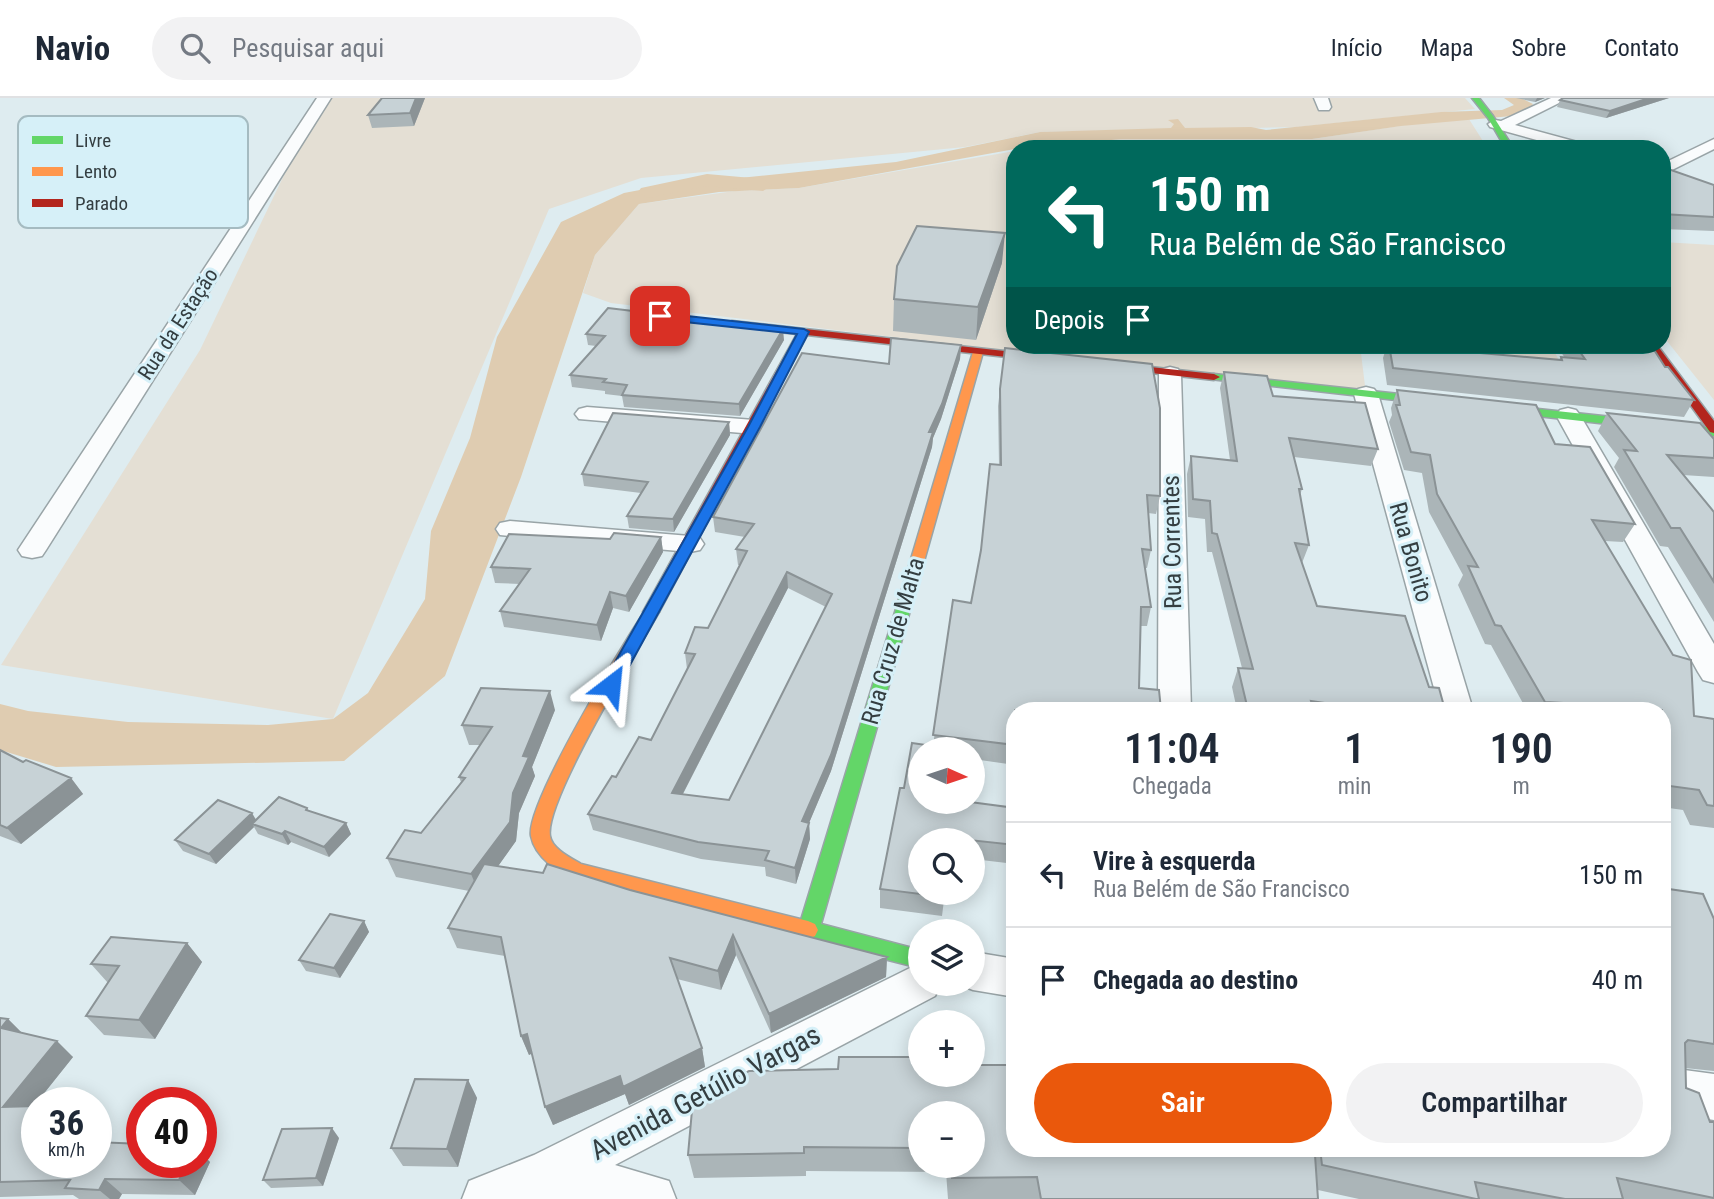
<!DOCTYPE html>
<html lang="pt">
<head>
<meta charset="utf-8">
<style>
	:root { --surface:#fff; --page:#f2f2f3; --text:#1f2937; --muted:#747a83; --line:#e0e1e3; --accent:#ea580c }
	body { margin:0; font-family:"Roboto Condensed",sans-serif; background:var(--page); color:var(--text); height:100vh; display:flex; flex-direction:column; font-size:26px; white-space:nowrap }
	* { box-sizing:border-box; margin:0 }
	p { font-size:23px; color:var(--muted) }
	.icon { flex:none; width:38px; height:38px; fill:none; stroke:currentColor; stroke-width:2; stroke-linecap:round; stroke-linejoin:round }
	.map { position:relative; flex:1; overflow:hidden }
	.sheet { position:absolute; left:1006px; top:604px; width:665px; height:455px; display:flex; flex-direction:column; background:var(--surface); border-radius:28px; box-shadow:0 4px 18px #0003 }
	.sheet>* { flex:none }
	.guide { position:absolute; left:1006px; top:42px; width:665px; height:214px; border-radius:28px; box-shadow:0 4px 18px #0003; background:#00695c; color:#fff; overflow:hidden }
	.needle { width:46px; rotate:93deg }
	.tools { position:absolute; left:908px; top:639px; display:grid; gap:14px }
	.tools a { display:grid; place-items:center; width:77px; height:77px; border-radius:50%; background:var(--surface); box-shadow:0 4px 18px #0003; font-size:35px }
	.speed { position:absolute; left:21px; top:989px; display:flex; gap:14px; font-size:35px; font-weight:700; text-align:center }
	.speed>* { display:grid; place-content:center; width:91px; height:91px; border-radius:50%; background:var(--surface); box-shadow:0 4px 18px #0003; line-height:1 }
	.speed small { font-size:18px; font-weight:400 }
	.speed .limit { border:10px solid #d22; background:#fff; color:#111 }
	.pin { position:absolute; display:grid; place-items:center; width:60px; height:60px; color:#fff; margin:-30px; border-radius:14px; box-shadow:0 4px 10px #0006 }
	.me { position:absolute; width:77px; margin:-38px; rotate:29deg; stroke-linejoin:round; filter:drop-shadow(0 0 5px #0008) }
	.turn { display:flex; align-items:center; gap:24px; height:147px; padding:0 28px; font-size:32px }
	.turn .icon { width:91px; height:91px; stroke-width:2.5 }
	.turn b { display:block; font-size:49px; line-height:60px }
	.then { display:flex; align-items:center; height:66px; padding:0 28px; background:#0003; gap:14px; font-size:26px }
	.eta { display:flex; justify-content:space-evenly; align-items:center; height:119px; text-align:center }
	.eta b { font-size:42px; font-weight:600; line-height:49px }
	.primary-button { display:flex; gap:14px; margin-top:auto; padding:14px 28px }
	.primary-button a { flex:1; height:80px; border-radius:42px; background:var(--accent); color:#fff; font-size:28px; font-weight:600; line-height:80px; text-align:center }
	.primary-button a+a { background:var(--page); color:var(--text) }
	ul { padding:0; list-style:none }
	li { display:flex; align-items:center; gap:21px; height:105px; padding:0 28px; border-top:2px solid var(--line) }
	li div { flex:1 }
	li b { display:block; font-size:26px }
	li em { font-style:normal }
	header { display:flex; align-items:center; gap:42px; box-sizing:border-box; height:98px; padding:0 35px; background:var(--surface); border-bottom:2px solid var(--line) }
	header strong { font-size:33px }
	nav { display:flex; gap:38px; margin-inline-start:auto; font-size:24px }
	.search { width:490px; height:63px; background:var(--page); display:flex; align-items:center; gap:18px; box-sizing:border-box; padding:0 24px; border-radius:38px; color:var(--muted); font-size:26px }
	.map>svg:first-child { display:block }
	.green { fill:#e4dfd4 }
	.water { fill:#dfccb1 }
	.lines { fill:none; stroke-linecap:round; stroke-linejoin:round }
	.canal { fill:#dfccb1; fill-rule:evenodd }
	.street-casing { stroke:#99a4a7; stroke-width:3 }
	.fast-casing { stroke:#99a4a7; stroke-width:3 }
	.slow-casing { stroke:#99a4a7; stroke-width:3 }
	.jam-casing { stroke:#99a4a7; stroke-width:3 }
	.street { fill:#fafcfd; fill-rule:evenodd }
	.fast { fill:#63d668; fill-rule:evenodd }
	.slow { fill:#ff974d; fill-rule:evenodd }
	.jam { fill:#b3261e; fill-rule:evenodd }
	.wall { fill:#abb5b8; fill-rule:evenodd }
	.shaded-wall { fill:#8b9396 }
	.building { fill:#c7d2d6; stroke:#8b9396; stroke-width:2; fill-rule:evenodd }
	.route { fill:#1a73e8; stroke:#114b97; stroke-width:2 }
	.labels { text-anchor:middle; stroke-width:6; stroke-linejoin:round; paint-order:stroke }
	.far-street-label { font-size:21px; fill:#343e41; stroke:#d6f0f8 }
	.street-label { font-size:24px; fill:#343e41; stroke:#d6f0f8 }
	.near-street-label { font-size:28px; fill:#343e41; stroke:#d6f0f8 }
	.key { fill:#d6f0f8; stroke:#a5bbc1; stroke-width:2 }
	.key-label { font-size:19px; fill:#343e41 }
</style>
</head>
<body>
<header>
<strong>Navio</strong>
<div class="search"><svg class="icon" aria-label="search" viewBox="0 0 24 24"><circle cx="10" cy="10" r="6"/><path d="M15 15l6 6"/></svg>Pesquisar aqui</div>
<nav><a>Início</a><a>Mapa</a><a>Sobre</a><a>Contato</a></nav>
</header>
<div class="map">
<svg width="1714" height="1101" viewBox="0 0 1714 1101">
	<rect width="100%" height="100%" fill="#deecf0"/>
	<path class="green" d="M327,0H1465L1475,11L1296,29L1040,34L965,49L641,80L549,111L333,621L1,567L200,252L310,23Z
		M1467,18L1488,51H1031L1122,41H1312Z
		M1015,53V247H1360L1366,296L611,205L583,195L595,157L639,106L735,93L799,90Z
		M1662,144L1714,147V302L1663,238Z
		M1365,247H1551L1564,272Z"/>
	<path class="water" d="M1504,0H1521L1533,6L1529,12L1512,18L1401,28L1312,41H1122L1015,51L799,90L719,94L639,106L595,157L521,379L445,578L344,663L56,669L0,652V606L28,613L128,624L268,627L333,621L368,595L425,501L431,433L470,340L497,239L561,124L624,95L661,88L896,64L1040,34L1171,30L1174,26L1168,22L1178,21L1185,30L1251,29L1266,32L1441,14L1502,12L1514,7Z"/>
	<g class="lines">
		<path class="canal" d="M707,76L763,81L772,87L763,93L707,88L648,100L638,94L641,90Z"/>
		<defs>
			<path id="street" d="M317,0H331L46,452L42,458L32,460L22,458L18,452Z
				M1314,0H1328L1331,9L1329,12H1319Z
				M1551,0H1569L1515,27L1592,48L1594,51H1569L1490,29L1488,26L1495,22L1501,23Z
				M1714,41V51L1662,77V66Z
				M1170,269L1178,271L1181,276L1191,612H1158L1159,276L1162,271Z
				M1366,289L1374,291L1378,296L1473,612H1440L1354,296L1358,291Z
				M587,309L754,322L763,324L766,329L763,334L754,336L579,321L575,316L579,311Z
				M1568,310L1576,312L1580,317L1714,546V585L1703,582L1698,574L1556,317L1560,312Z
				M510,423L690,438L700,440L704,446L700,452L690,454L500,437L496,431L500,425Z
				M973,854L1015,861V899L973,892L958,886H973Z
				M920,865V886H941L935,898L615,1067L669,1083L676,1101H462L469,1083L534,1057Z
				M1662,969L1714,976V1022L1662,1014Z"/>
			<path id="fast" d="M1472,0H1479L1493,18L1514,51H1506L1488,20Z
				M1214,276L1714,330V338L1210,281V277Z
				M910,483L917,488L821,826L920,852V870L809,842L802,839L798,832L903,488Z"/>
			<path id="slow" d="M978,251L983,254L917,488L910,493L905,491L903,488L973,254Z
				M651,509L659,514C638,551 544,704 550,738C552,751 571,760 581,766L808,823L815,826L818,832L815,838L808,841L576,781C558,775 535,759 531,738C525,707 624,545 646,511Z"/>
			<path id="jam" d="M732,223L1214,276L1220,279L1214,282L807,237L659,514L656,517H646L643,514L797,236L728,228L727,226Z
				M1647,247H1657L1714,323V335L1710,334Z"/>
		</defs>
		<use href="#street" class="street-casing"/>
		<use href="#fast" class="fast-casing"/>
		<use href="#slow" class="slow-casing"/>
		<use href="#jam" class="jam-casing"/>
		<use href="#street" class="street"/>
		<use href="#fast" class="fast"/>
		<use href="#slow" class="slow"/>
		<use href="#jam" class="jam"/>
	</g>
	<path class="wall" d="M382,0H425L414,28L372,30L368,17Z
		M1516,0H1545L1535,4Z
		M1563,0H1669L1606,20L1557,9L1560,2Z
		M1662,64L1668,71L1714,87V133L1662,131Z
		M1002,165L976,242L893,233L894,201Z
		M1015,168V213L1010,212Z
		M586,236L784,242L740,318L624,309L622,298L605,296V293L572,289L570,277L596,248L588,247Z
		M961,247L960,261L941,321L933,340L932,349L831,673L809,725L810,741L796,786L766,778L765,769L701,761L593,732L588,716L616,679L651,642L687,571L685,555L708,530L740,467H738L736,451L745,439L715,434L713,419L889,266ZM788,490L826,509L729,702L683,696Z
		M1387,247H1423L1469,254L1559,262L1561,259L1565,260L1556,247H1651L1665,269L1694,302L1684,319L1387,287L1383,260Z
		M1005,250L1152,266L1160,310V398L1156,416L1148,415L1151,452L1147,470H1145L1151,509L1147,528H1140L1139,590L1159,592L1161,612H1015V667L973,661V651H920V704H970L1015,710V766L973,761V742H920V794H945L942,818L880,810V791L900,690H904L912,645L933,648L953,502L971,505L981,452L990,366L999,367L998,308Z
		M1224,274L1378,351L1371,368L1294,359L1302,391L1300,397L1309,447L1302,465L1317,508L1429,589L1445,612H1237L1232,589L1238,570H1242L1212,454H1207L1205,421L1188,419L1187,376L1191,358L1230,362L1220,290Z
		M1397,292L1555,346L1635,426L1623,444L1605,443L1694,618L1714,621V730L1690,727L1683,712L1662,709V612H1495L1498,607L1525,609L1491,547L1485,546L1458,487L1463,477L1429,414L1422,375L1404,372L1389,324L1392,317L1391,310Z
		M1607,315L1714,341V379L1683,377L1714,414V524L1668,449L1660,448L1614,369L1619,360L1598,333Z
		M729,324L730,337L674,434L629,430L627,418L641,395L584,388L582,376Z
		M661,439L663,454L629,514L613,510L601,543L504,529L500,513L520,486L495,485L491,469L610,441Z
		M555,612L532,669L535,678L519,715L516,743L498,768L630,792L887,859L886,879L771,935L736,857L721,892L677,881L702,950L705,969L629,1007L625,996L553,1027L532,955L529,957L521,938L505,858L457,850L448,830L469,793L396,779L387,760L421,735L461,684L459,679L480,647H469L462,627Z
		M0,652L23,664L71,680L83,696L21,746L0,738Z
		M307,710L309,713L346,725L351,736L329,759L291,744L288,747L258,736L254,729L216,766L183,753L175,742Z
		M1662,790L1714,821V973L1685,970L1686,990L1710,1024H1714V1101H1359L1318,1092V1101H948L946,1074L806,1073V1078L694,1080L688,1057L917,968L1015,967V957V1050L1303,1054V1050H1662ZM920,1015L973,1068H920Z
		M364,823L369,834L340,880L306,873L299,862Z
		M187,845L202,864L155,941L104,937L86,918L108,885L91,866Z
		M0,920L8,921L22,935L73,959L34,1008L37,1064H201V1055L210,1064L195,1097L122,1096L119,1101H79L73,1097L0,1099Z
		M468,982L477,1000L458,1069L403,1068L391,1050Z
		M339,1040L323,1088L271,1090L263,1082Z"/>
	<path class="shaded-wall" d="M416,0H425L414,28L410,15Z
		M1537,0H1545L1535,4Z
		M1649,0H1669L1606,20L1610,13Z
		M1005,135L1002,165L976,242L978,209Z
		M783,231L784,242L740,318L739,306Z
		M961,247L960,261L941,321L933,340L932,349L831,673L809,725L810,741L796,786L795,770L802,723L929,334Z
		M729,324L730,337L674,434L673,421Z
		M661,439L663,454L629,514L626,498Z
		M787,474L788,490L675,711L672,695Z
		M610,494L613,510L601,543L597,527Z
		M550,593L555,612L532,669L535,678L519,715L516,743L479,795L471,776L513,695L523,658Z
		M71,680L83,696L21,746L7,730Z
		M252,715L258,725L252,726L254,729L216,766L209,756Z
		M346,725L351,736L329,759L324,749Z
		M285,733L291,744L288,747L282,736Z
		M364,823L369,834L340,880L334,870Z
		M733,837L736,857L721,892L718,873Z
		M187,845L202,864L155,941L139,922Z
		M887,859L886,879L771,935L769,916Z
		M8,921L25,938L1,930Z
		M527,936L535,954L529,957L521,938Z
		M57,943L73,959L21,1024L3,1009Z
		M702,950L705,969L629,1007L625,996L553,1027L545,1009L620,978Z
		M468,982L477,1000L458,1069L447,1051Z
		M332,1030L339,1040L323,1088L316,1080Z
		M201,1055L210,1064L195,1097L179,1082L188,1064H201Z
		M105,1081L122,1096L119,1101H110L99,1092Z"/>
	<path class="building" d="M382,0H416L410,15L368,17Z
		M1563,0H1649L1610,13L1560,2Z
		M1477,45L1567,51H1479Z
		M1662,64L1666,65L1668,71L1714,87V119L1662,116Z
		M917,128L1005,135L978,209L894,201L897,168Z
		M608,210L783,231L739,306L622,297L627,287L603,284L606,281L570,277L605,238L586,236Z
		M891,240L961,247L942,306L929,334H933L831,657L802,723L809,725L795,770L765,762L769,753L698,744L588,716L612,678L616,679L639,639L651,642L695,556L685,555L695,529L708,530L747,453L736,451L754,426L713,419L802,255L889,266ZM787,474L832,496L729,702L672,695Z
		M1389,247H1423L1467,251L1469,254L1562,262L1561,259L1585,261L1575,247H1651L1665,269H1668L1694,302L1393,270Z
		M1005,250L1152,266L1160,310V398L1147,397L1151,452L1142,451L1151,509H1141L1139,590L1159,592L1161,612H1015V647L933,637L953,502L971,505L981,452L990,366L1001,367L1000,291Z
		M1224,274L1267,278L1273,298L1365,305L1378,351L1289,340L1302,391H1299L1309,447L1295,445L1317,508L1405,518L1429,589L1439,590L1445,612H1372L1311,603L1314,612H1248L1238,570L1253,571L1217,436L1212,435L1210,403L1193,401L1191,358L1237,363Z
		M1397,292L1536,307L1555,346L1590,349L1635,426L1592,422L1673,557L1691,562L1694,618L1714,621V708L1707,707L1699,692L1662,687V612H1620L1618,608L1545,604L1501,528L1495,527L1468,468L1478,469L1437,396L1430,357L1411,354L1396,307H1400Z
		M613,315L729,324L673,421L627,418L648,384L582,376Z
		M1607,315L1700,325L1714,341V360L1667,357L1714,414V484L1680,430H1671L1624,352L1637,353Z
		M614,435L661,439L626,498L610,494L597,527L500,513L530,471L491,469L509,436L610,441Z
		M481,590L550,593L523,658L529,659L513,695L510,724L471,776L387,760L405,732L421,735L465,680L459,679L492,629L462,627Z
		M1498,607L1551,610L1553,612H1501Z
		M912,645L940,649V651H920V704H970L1015,710V747L951,740L950,742H920V794H945L944,799L880,791L900,690H904Z
		M0,652L23,664L26,662L71,680L7,730L0,727Z
		M279,699L307,710L306,712L346,725L324,749L285,733L282,736L252,726Z
		M218,702L252,715L209,756L175,742Z
		M484,766L543,775L547,766L630,792L887,859L769,916L733,837L718,873L670,860L702,950L623,989L620,978L545,1009L527,936L521,938L501,839L448,830Z
		M1662,790L1703,796L1714,821V946L1688,942L1685,945L1686,990L1699,995L1710,1024H1714V1100L1617,1080L1623,1101H1565L1475,1084L1479,1101H1476L1322,1067L1320,1050H1662Z
		M330,816L364,823L334,870L299,862Z
		M111,839L187,845L139,922L86,918L119,868L91,866Z
		M0,920L8,921L1,930L57,943L3,1009L37,1008V1064H96V1044L142,1046V1064H188L179,1082L105,1081L99,1092L65,1090L70,1082L0,1084Z
		M839,959H917V968H920V976H973V967H1015V1050H1286L1315,1057L1318,1101H1041L1037,1079L952,1080L951,1068H973V1015H920V1050L804,1049V1055L688,1057L693,1001L749,973L838,971Z
		M415,981L468,982L447,1051L391,1050Z
		M332,1030L316,1080L263,1082L282,1031Z"/>
	<path class="route" d="M660,215L804,231L809,234L760,329L619,587L611,593L602,587L748,329L797,236L657,221L655,218Z"/>
	<g class="labels">
		<g class="far-street-label">
			<text transform="translate(178 226) rotate(-57)" y="7">Rua da Estação</text>
		</g>
		<g class="street-label">
			<text transform="translate(1172 444) rotate(-91)" y="8">Rua Correntes</text>
			<text transform="translate(1411 454) rotate(74)" y="8">Rua Bonito</text>
			<text transform="translate(893 543) rotate(-74)" y="8">Rua Cruz de Malta</text>
		</g>
		<g class="near-street-label">
			<text transform="translate(705 994) rotate(-28)" y="10">Avenida Getúlio Vargas</text>
		</g>
	</g>
	<rect x="18" y="18" width="230" height="112" rx="10" class="key"/>
	<rect x="32" y="38" width="31" height="8" fill="#63d668"/>
	<rect x="32" y="69" width="31" height="9" fill="#ff974d"/>
	<rect x="32" y="101" width="31" height="8" fill="#b3261e"/>
	<g class="key-label">
		<text x="75" y="49">Livre</text>
		<text x="75" y="80">Lento</text>
		<text x="75" y="112">Parado</text>
	</g>
</svg>
<div class="tools">
<a><svg class="needle" viewBox="-14 -14 28 28"><path d="M0-13l5 13h-10z" fill="#e53935"/><path d="M0 13l5-13h-10z" fill="#747a83"/></svg></a>
<a><svg class="icon" aria-label="search" viewBox="0 0 24 24"><circle cx="10" cy="10" r="6"/><path d="M15 15l6 6"/></svg></a>
<a><svg class="icon" aria-label="layers" viewBox="0 0 24 24"><path d="M12 4l9 5-9 5-9-5zM3 14l9 5 9-5"/></svg></a>
<a>+</a>
<a>−</a>
</div>
<div class="speed"><div>36<small>km/h</small></div><div class="limit">40</div></div>
<div class="pin" style="left:660px;top:218px;background:#d93025"><svg class="icon" aria-label="arrive" viewBox="0 0 24 24"><path d="M6 21V4h12l-3 4 3 4H6"/></svg></div>
<svg class="me" style="left:611px;top:587px" viewBox="-20 -20 40 40"><path d="M0-17L14 15 0 8-14 15z" fill="#1a73e8" stroke="#fff" stroke-width="4"/></svg>
<div class="guide">
<div class="turn"><svg class="icon" aria-label="left" viewBox="0 0 24 24"><path d="M17 20v-9H6M10 6l-5 5 5 5"/></svg><div><b>150 m</b>Rua Belém de São Francisco</div></div>
<div class="then">Depois<svg class="icon" aria-label="arrive" viewBox="0 0 24 24"><path d="M6 21V4h12l-3 4 3 4H6"/></svg></div>
</div>
<section class="sheet">
<div class="eta">
<div><b>11:04</b><p>Chegada</p></div>
<div><b>1</b><p>min</p></div>
<div><b>190</b><p>m</p></div>
</div>
<ul>
<li><svg class="icon" aria-label="left" viewBox="0 0 24 24"><path d="M17 20v-9H6M10 6l-5 5 5 5"/></svg><div><b>Vire à esquerda</b><p>Rua Belém de São Francisco</p></div><em>150 m</em></li>
<li><svg class="icon" aria-label="arrive" viewBox="0 0 24 24"><path d="M6 21V4h12l-3 4 3 4H6"/></svg><div><b>Chegada ao destino</b></div><em>40 m</em></li>
</ul>
<div class="primary-button"><a>Sair</a><a>Compartilhar</a></div>
</section>
</div>
</body>
</html>
